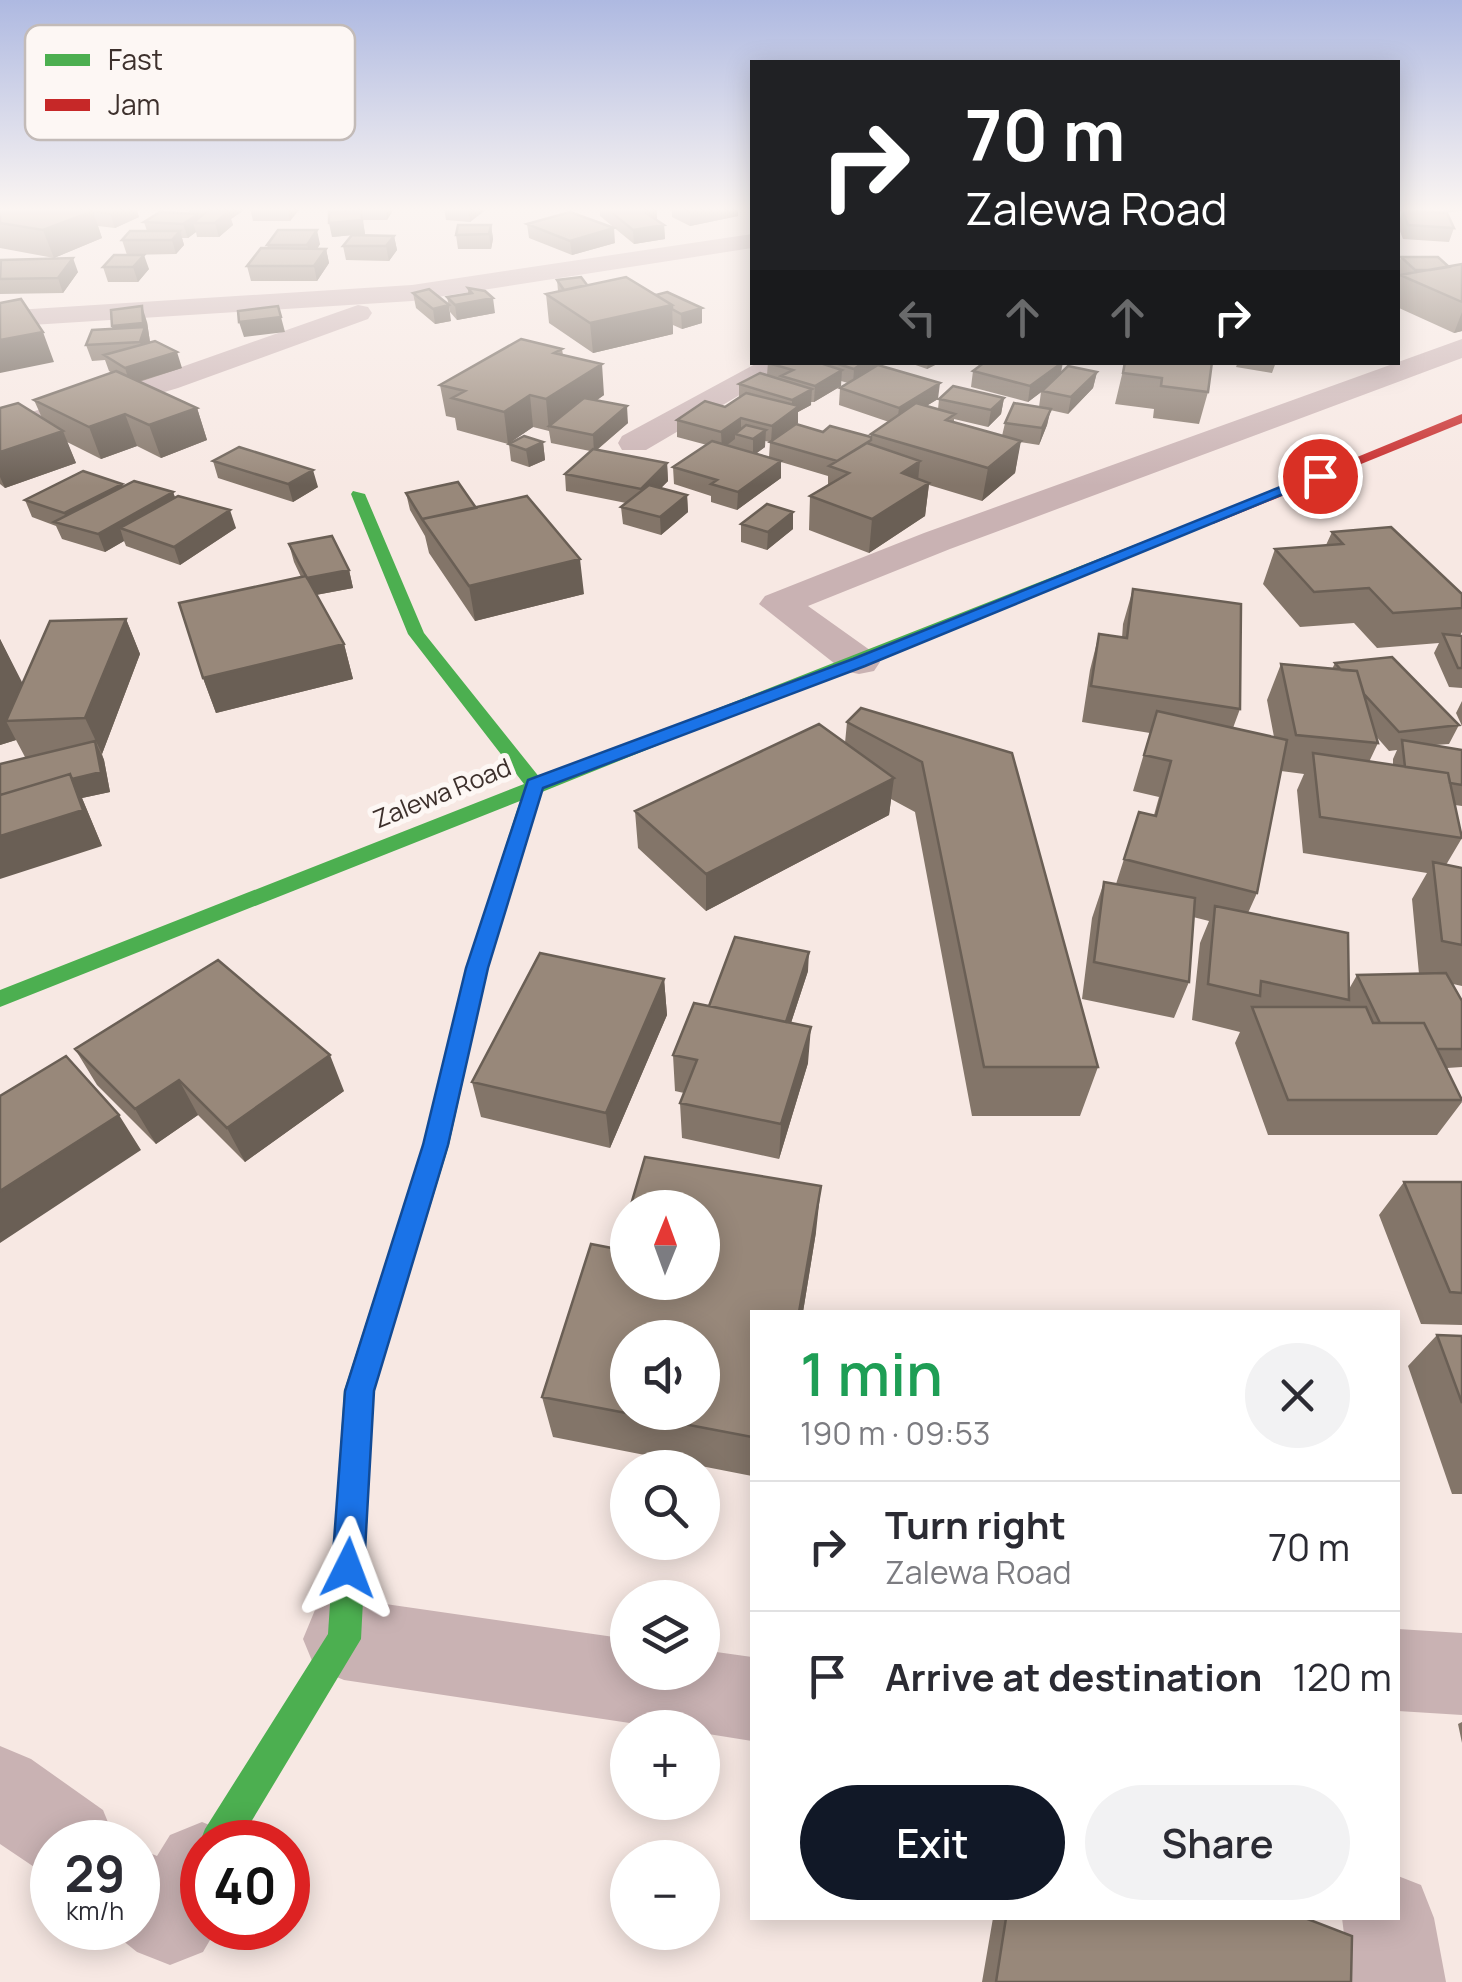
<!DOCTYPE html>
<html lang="en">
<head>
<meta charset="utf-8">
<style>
	:root { --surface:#fff; --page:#f2f2f3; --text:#2b2b33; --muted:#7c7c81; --line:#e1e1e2; --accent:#111827 }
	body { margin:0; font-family:Manrope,sans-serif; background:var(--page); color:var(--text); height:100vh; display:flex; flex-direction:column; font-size:38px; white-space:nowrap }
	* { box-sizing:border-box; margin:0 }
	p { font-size:32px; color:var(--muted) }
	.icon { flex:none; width:55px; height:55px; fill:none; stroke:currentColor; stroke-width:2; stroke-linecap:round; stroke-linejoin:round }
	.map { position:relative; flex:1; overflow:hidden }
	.panel { position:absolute; left:750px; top:1310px; width:650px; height:610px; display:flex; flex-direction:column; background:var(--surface); border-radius:0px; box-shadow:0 5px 25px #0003 }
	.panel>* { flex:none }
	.top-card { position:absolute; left:750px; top:60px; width:650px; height:305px; border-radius:0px; box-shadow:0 5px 25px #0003; background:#202124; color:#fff; overflow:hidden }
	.needle { width:65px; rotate:1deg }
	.tools { position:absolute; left:610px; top:1190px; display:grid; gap:20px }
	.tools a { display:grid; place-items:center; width:110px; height:110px; border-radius:50%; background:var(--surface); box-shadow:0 5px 25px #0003; font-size:50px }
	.speed { position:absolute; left:30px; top:1820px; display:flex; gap:20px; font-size:50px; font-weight:700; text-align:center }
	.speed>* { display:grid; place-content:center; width:130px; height:130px; border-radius:50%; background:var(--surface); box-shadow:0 5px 25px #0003; line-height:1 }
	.speed small { font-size:25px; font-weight:400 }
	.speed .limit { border:15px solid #d22; background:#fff; color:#111 }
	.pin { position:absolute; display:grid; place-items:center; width:85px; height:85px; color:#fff; margin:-42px; border:5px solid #fff; border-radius:50%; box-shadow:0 2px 10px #0007 }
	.me { position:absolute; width:110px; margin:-55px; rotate:3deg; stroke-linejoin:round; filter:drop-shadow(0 0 8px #0008) }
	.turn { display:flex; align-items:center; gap:35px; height:210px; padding:0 50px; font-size:45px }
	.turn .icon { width:130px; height:130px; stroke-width:2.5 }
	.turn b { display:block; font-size:70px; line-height:85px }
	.lanes { display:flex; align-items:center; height:95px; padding:0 50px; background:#0003; justify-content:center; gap:50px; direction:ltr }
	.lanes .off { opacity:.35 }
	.round { display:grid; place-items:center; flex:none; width:105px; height:105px; border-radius:52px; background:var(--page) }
	.overview { display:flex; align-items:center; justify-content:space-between; height:170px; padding:0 50px }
	h1 { font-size:60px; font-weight:600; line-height:75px; color:#1e9e55 }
	.button { display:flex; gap:20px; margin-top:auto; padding:20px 50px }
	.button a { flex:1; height:115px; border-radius:60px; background:var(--accent); color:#fff; font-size:40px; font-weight:600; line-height:115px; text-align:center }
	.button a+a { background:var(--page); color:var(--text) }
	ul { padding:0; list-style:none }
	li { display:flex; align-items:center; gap:30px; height:130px; padding:0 50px; border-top:2px solid var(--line) }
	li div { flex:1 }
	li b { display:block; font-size:38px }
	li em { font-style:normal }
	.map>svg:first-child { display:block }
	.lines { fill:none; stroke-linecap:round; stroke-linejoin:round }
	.street { fill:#c9b2b3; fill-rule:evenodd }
	.fast { fill:#4caf50; fill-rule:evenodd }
	.jam { fill:#c62828; fill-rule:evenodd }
	.wall { fill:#837569; fill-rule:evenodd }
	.shaded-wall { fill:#6a5f55 }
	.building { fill:#98887a; stroke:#6a5f55; stroke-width:2.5; fill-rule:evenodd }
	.route { fill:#1a73e8; stroke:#114b97; stroke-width:2.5 }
	.labels { text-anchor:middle; stroke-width:10; stroke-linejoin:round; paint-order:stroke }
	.far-street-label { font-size:25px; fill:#3d302c; stroke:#fdf7f4 }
	.key { fill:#fdf7f4; stroke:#c3bbb8; stroke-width:2.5 }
	.key-label { font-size:28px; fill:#3d302c }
</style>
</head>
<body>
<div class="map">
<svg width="1462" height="1982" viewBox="0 0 1462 1982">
	<rect width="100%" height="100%" fill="#f7e8e3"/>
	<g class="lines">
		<path class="street" d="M752,234V248L412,301L0,327V311L412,285Z
			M358,305L368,307L372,313L368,319L178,388L0,441V421L156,376Z
			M1462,339V358L950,549L808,606L874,653L880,662L874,671L859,674L844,671L759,604L765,596L924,533Z
			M759,362H796L646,450H622L618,443L622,436Z
			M344,1598L628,1639V1672H702V1650L752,1657V1741L702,1733V1728H663L344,1680L315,1668L303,1639L315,1610Z
			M1398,1629L1462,1633V1715L1398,1711Z
			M0,1746L31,1759L103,1810L116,1842H52V1879L0,1844Z
			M202,1822L234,1835L237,1842H202V1928H217L203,1952L170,1965L137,1952L107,1928H138V1848L157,1856L170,1835Z
			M1398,1876L1421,1885L1434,1918L1446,1982H1350L1342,1918H1398Z"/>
		<path class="fast" d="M353,491L365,494L424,633L540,778L1203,518L1215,521L542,792L488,968L449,1145L374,1391L361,1639L239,1842H202V1849L200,1842L205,1829L328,1634L344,1391L423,1145L466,968L520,801L0,1007V990L524,784L408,634L351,494Z"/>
		<path class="jam" d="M1462,414V423L1213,524L1201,521Z"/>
	</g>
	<path class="wall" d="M0,208H136L139,217L115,228L98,226L102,238L54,258L0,248Z
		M188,208H247L231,219L233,225L219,237H197L196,232L188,238H182L184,245L176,254L127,255L122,240L147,231L144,222L190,213Z
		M250,208H300V209L290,221H253Z
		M354,208H391L392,212L387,220H363L365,234L355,235L394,236L397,250L389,261L346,260L343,246L351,235L332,237L355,210Z
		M444,208H488L470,222L446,220Z
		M600,208H657V220L664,225L665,239L634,244L600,216Z
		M670,208H738V216L690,226L672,217V209Z
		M1441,208H1462V211L1446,212Z
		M1402,210L1454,228L1449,242L1403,239L1398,226Z
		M527,224L615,243L572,255L529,238Z
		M491,225L493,239L491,249H458L456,235Z
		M320,244L317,249H326L329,263L317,281H251L247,266L268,248L267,245Z
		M114,255L149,269L138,282H108L103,267Z
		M1401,257L1449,267L1462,264V331L1454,333L1399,308L1398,313V281L1399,276L1398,274V266Z
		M0,261L78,272L63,293L0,294Z
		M626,277L702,323L682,329L673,325V334L593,353L549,323L546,294L558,291L557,280L587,285Z
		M468,288L495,313L457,320L450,312L447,297L468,294Z
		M413,293L451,321L435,324L416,308Z
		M147,322L150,342L182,368L139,382L197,408L207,440L161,458L137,446L101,459L67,442L76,463L5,488L0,484V408L42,418L34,400L112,373L109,371L105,360L92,361L86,345L112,329V326Z
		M562,349L563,355L604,395L596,401L628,423L597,450L667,463L668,481L661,488L687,495L688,512L661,535L623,524L621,507L626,503L566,491L565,474L590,451L551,443L549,431L533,427L508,444L457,430L455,418L446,416L440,385Z
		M768,362H877V365L938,399L926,406L938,409L939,399L1004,398L1001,414L988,427L954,419V422L1002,436L1005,423L1039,407L1041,392L1028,402L971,387L973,371L1097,372L1093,388L1068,414L1050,410L1047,425L1039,445L1020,442L1015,473L982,501L929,485L925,516L869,553L809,530L810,496L828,486V476L781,462V478L737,510L711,502V496L674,484L673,467L707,445L677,437V420L725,407L739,397V384L767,375ZM841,381L848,383L840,388L839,405L889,422L871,434V437L823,432L797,424L798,412L811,405V402H814L841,386ZM765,441L770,442L769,457L756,453L765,447Z
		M907,362H941L927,369Z
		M1125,362L1208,392L1199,424L1153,418L1154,409L1115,404Z
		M1238,362H1276L1272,373L1236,367Z
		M543,442L545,460L529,467L511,461L509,444Z
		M213,461L318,487L293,502L218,478Z
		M122,484L123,487L173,492L175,497L236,528L180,565L126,546L124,541L105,552L62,539L56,526L32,517L25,500Z
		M406,493L475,508L584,594L475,621L429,553L425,536L410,510Z
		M741,524L793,529L767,550L741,542Z
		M1332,532L1462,594V632L1460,636H1462V688L1449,687L1434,653L1439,643L1377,648L1354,623L1300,627L1263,584L1275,549L1326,545Z
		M289,544L349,570L353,588L316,595L344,644L353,679L216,713L203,678L301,577L294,562Z
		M1133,589L1240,709L1233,728L1274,737L1267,700L1281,664L1332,669L1335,663L1459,725L1449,744L1435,745L1462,750V806L1455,805L1462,838L1446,865L1462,868V986L1453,984L1462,1001V1067L1447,1068L1462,1102L1437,1135H1268L1235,1043L1240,1032L1192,1020L1200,943L1209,921L1193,917L1189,982L1174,1018L1082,999L1092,918L1104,882L1116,884L1139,812L1154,815L1159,797L1133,791L1150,733L1082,722L1090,670L1099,634L1122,638L1123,624ZM1375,735L1389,751L1397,750L1393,759V765L1369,762L1378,743ZM1281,771L1304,774L1297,790L1303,853L1427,873L1412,899L1419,974L1357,975L1349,989L1248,913L1257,893Z
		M126,619L140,654L102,754L104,760L110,792L82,798L102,846L25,757L16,740L0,745V639L22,684Z
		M1462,701V726L1456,713Z
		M847,722L1012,753L1098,1067L1080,1116H972L915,812L891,799L889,815L706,911L638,848L635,811L845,743Z
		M808,971L791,1023L808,1063L779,1159L682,1138L680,1103L684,1093L675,1091L673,1055L709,1006Z
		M664,979L667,1015L610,1148L481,1117L472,1082Z
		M75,1049L344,1091L245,1162L198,1115L156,1144L97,1085Z
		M1404,1182H1462V1325L1421,1324L1379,1215Z
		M816,1232L803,1312H752V1476L553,1437L542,1397L617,1249Z
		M1437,1335L1462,1336V1494H1452L1408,1366Z
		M1462,1722V1743L1458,1724Z
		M993,1918H1305L1351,1982H982Z"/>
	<path class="shaded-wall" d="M124,208H136L139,217L115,228L110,214Z
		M224,208H247L231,219L233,225L219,237L215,223L224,215L223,209Z
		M287,208H300L290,221Z
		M385,208H391L392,212L387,220Z
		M468,208H488L470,222Z
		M657,208V220L640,209Z
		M710,208H738V216L690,226V212Z
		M361,210L365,234L332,237L329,223Z
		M93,211L102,238L54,258L43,230Z
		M198,214L201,223H193L196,232L188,238L183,224Z
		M491,225L493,239L491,249L489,234Z
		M664,225L665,239L634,244L633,230Z
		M614,228L615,243L572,255L570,241Z
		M317,230L320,244L311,259L307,245Z
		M180,231L184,245L176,254L172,240Z
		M394,236L397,250L389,261L386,246Z
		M326,249L329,263L317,281L314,266Z
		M144,255L149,269L138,282L133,267Z
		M73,258L78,272L63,293L58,278Z
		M493,298L495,313L457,320L455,305Z
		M449,305L451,321L435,324L433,309Z
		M672,305L673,334L593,353L590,323Z
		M142,306L147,322L150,342L145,358L140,342H117L112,326Z
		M702,308V323L682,329L681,314Z
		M1462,312V331L1454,333Z
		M281,317L285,332L244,337L239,322Z
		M43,332L54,362L0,373V340Z
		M177,352L182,368L130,384L125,368Z
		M864,362H877L876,370L853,385L854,369Z
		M928,362H941L927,369Z
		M1063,362L1060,378L1028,402L1030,386Z
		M602,364L604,395L555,428L549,426V431L546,399Z
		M842,370L841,386L814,402L815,386Z
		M1097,372L1093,388L1068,414L1071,397Z
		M940,383L938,399L897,424L899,408Z
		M812,389L811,405L798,412V423L771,443L772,426L792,411V400Z
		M530,395L533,427L508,444L504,412Z
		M1004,398L1001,414L988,427L991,410Z
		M627,406L628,423L594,452L593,435Z
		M197,408L207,440L161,458L149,425Z
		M1051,409L1047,425L1039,445L1042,428Z
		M125,414L137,446L101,459L89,427Z
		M741,418V435L735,434V439L722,449L721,432Z
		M766,430L765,447L753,456V439Z
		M63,431L76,463L5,488L0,477V452Z
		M1021,441L1015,473L982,501L988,468Z
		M543,442L545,460L529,467L526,450Z
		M781,461V478L737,510L738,492Z
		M920,461L917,490L929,483L925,516L869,553L872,519L902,473Z
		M667,463L668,481L642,507L641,489Z
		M313,470L318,487L293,502L288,484Z
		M122,484L129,501L69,526L64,513Z
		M173,492L179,510L120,528L124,541L105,552L98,534Z
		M687,495L688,512L661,535L660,517Z
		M230,510L236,528L180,565L174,547Z
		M793,512V529L767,550L768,532Z
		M580,559L584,594L475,621L469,586Z
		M349,570L353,588L310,596L305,578Z
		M126,619L140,654L102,754L85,718Z
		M0,639L24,686L6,721L16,740L0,745Z
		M344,644L353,679L216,713L203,678Z
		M95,741L104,760L110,792L82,798L102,846L0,879V819Z
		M894,778L889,815L706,911V874Z
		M809,952L808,971L782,1050L783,1031Z
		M664,979L667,1015L610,1148L606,1113Z
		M811,1027L808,1063L779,1159L781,1124Z
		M330,1055L344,1091L245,1162L227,1128Z
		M179,1080L198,1115L156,1144L135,1109Z
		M119,1115L141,1150L0,1243V1191Z
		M821,1186L816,1232L803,1312H799Z"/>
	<path class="building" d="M0,208H75L93,211L43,230L0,223Z
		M75,208H124L110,214Z
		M606,208H644L640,209L664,225L633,230Z
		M681,208H710L690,212Z
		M208,210L229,211L215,223H193Z
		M361,210L362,220L329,223V212Z
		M1402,210L1447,213L1454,228L1408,225Z
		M160,212L198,214L183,224L144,222Z
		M570,212L614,228L570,241L527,224Z
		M458,225H491L489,234L456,235Z
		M278,230H317L307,245H267Z
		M130,231H180L172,240H122Z
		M352,235L394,236L386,246H343Z
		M261,248L326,249L314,266H247Z
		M114,255H144L133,267H103Z
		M1401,257H1438L1449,267L1430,270H1415Z
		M73,258L58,278L0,279L1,260Z
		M1462,264V302L1400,275Z
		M581,277L587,285L564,290L557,280Z
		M626,277L672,305L590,323L546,294Z
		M468,288L485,291L493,298L455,305L447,297L472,293Z
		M429,289L449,305L433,309L413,293Z
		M667,292L702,308L681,314L672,309V305L656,295Z
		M21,299L43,332L0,340V303Z
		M142,306L143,323L112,326L111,310Z
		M278,306L281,317L239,322L238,311Z
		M145,327L140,342L86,345L92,330Z
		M521,339L562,349L554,353L602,364L546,399L530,395L504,412L452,398L465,391L440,385Z
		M155,341L177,352L125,368L104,355Z
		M817,362L842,370L815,386L781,376L793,370L768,363Z
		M832,362H864L854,369Z
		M985,362H1063L1030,386L973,371Z
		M1125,362H1212L1208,392L1161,386L1162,378L1123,373Z
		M878,365L940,383L899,408L840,388Z
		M1068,366L1097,372L1071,397L1042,391Z
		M116,371L197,408L149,425L125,414L89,427L34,400Z
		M760,373L812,389L792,400L739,384Z
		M953,386L1004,398L991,410L939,399Z
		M746,393L799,406L772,426L741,418L721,432L677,420L705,401L725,407Z
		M584,398L627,406L593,435L549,426Z
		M18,403L63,431L0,452V408Z
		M916,403L955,414L946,420L1021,441L988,468L871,434Z
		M1014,403L1051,409L1042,428L1005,423Z
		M796,424L823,432L830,426L871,437V440L837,461L770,442Z
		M746,425L766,430L753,439L735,434Z
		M524,436L543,442L526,450L509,444Z
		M712,441L781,461L738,492L711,484L717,480L673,467Z
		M867,443L920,461L902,473L929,483L872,519L810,496L849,473L829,466Z
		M239,447L313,470L288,484L213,461Z
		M593,449L667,463L641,489L565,474Z
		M83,471L122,484L64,513L25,500Z
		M134,481L173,492L98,534L54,522Z
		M458,482L476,508L422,519L406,493Z
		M649,485L687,495L660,517L621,507Z
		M178,496L230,510L174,547L120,528Z
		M527,496L580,559L469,586L422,519Z
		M767,504L793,512L768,532L741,524Z
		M1391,527L1462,594V608L1393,613L1369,588L1314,592L1275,549L1343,544L1332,532Z
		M332,536L349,570L307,578L289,544Z
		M306,576L344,644L203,678L179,603Z
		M1133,589L1241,604L1240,709L1091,686L1099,634L1127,638Z
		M126,619L85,718L6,721L50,621Z
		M1443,634L1462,636V668H1458Z
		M1392,657L1459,725L1399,732L1364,694L1357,671L1341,670L1335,663Z
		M1281,664L1357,671L1378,743L1296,735Z
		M861,708L1012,753L1098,1067H984L922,762L847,722Z
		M1157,711L1287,740L1257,893L1124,859L1139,812L1156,816L1171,761L1144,755Z
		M819,724L894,778L706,874L635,811Z
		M1402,740L1462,750V785L1450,783L1448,773L1405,767Z
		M95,741L101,772L72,779L70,774L0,795V764Z
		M1313,753L1448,773L1462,838L1320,817Z
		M70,774L83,810L0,836V795Z
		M1433,862L1462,868V945L1442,941Z
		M1104,882L1195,898L1189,982L1094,962Z
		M1215,906L1348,933L1349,1000L1261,981L1260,996L1208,984Z
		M735,937L809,952L786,1022L709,1006Z
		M540,953L664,979L606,1113L472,1082Z
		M218,960L330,1055L227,1128L179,1080L135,1109L75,1049Z
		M1446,973L1462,1001V1049H1437L1424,1023H1380L1357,975Z
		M694,1003L811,1027L781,1124L680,1103L697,1060L673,1055Z
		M1252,1007H1366L1373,1023H1424L1462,1100H1288Z
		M66,1056L119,1115L0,1191V1096Z
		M645,1157L821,1186L799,1312H752V1437L542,1397L591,1244L617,1249L628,1215V1282H702V1208H630ZM628,1338H702V1412H628Z
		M1404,1182H1462V1293L1450,1292Z
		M1437,1335L1462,1336V1403Z
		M1006,1918H1305L1352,1936L1351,1982H996Z"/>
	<linearGradient id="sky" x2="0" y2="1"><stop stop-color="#aeb9e1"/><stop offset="0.43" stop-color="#fbf5f2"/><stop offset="1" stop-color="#fbf5f2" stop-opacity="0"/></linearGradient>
	<rect width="1462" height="486" fill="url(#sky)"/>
	<path class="route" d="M1315,473L1327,476L865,666L543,788L488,968L448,1145L374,1391L364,1568L360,1579L348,1584L337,1579L332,1568L345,1391L423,1145L466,968L528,780L853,659Z"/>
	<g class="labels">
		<g class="far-street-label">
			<text transform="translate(442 793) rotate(-22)" y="9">Zalewa Road</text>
		</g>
	</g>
	<rect x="25" y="25" width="330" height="115" rx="15" class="key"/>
	<rect x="45" y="54" width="45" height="12" fill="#4caf50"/>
	<rect x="45" y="99" width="45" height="12" fill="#c62828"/>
	<g class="key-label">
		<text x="108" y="70">Fast</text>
		<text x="108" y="115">Jam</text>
	</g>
</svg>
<div class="tools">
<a><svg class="needle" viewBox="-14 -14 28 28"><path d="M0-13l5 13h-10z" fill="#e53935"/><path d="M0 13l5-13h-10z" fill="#7c7c81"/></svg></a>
<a><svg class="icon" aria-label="sound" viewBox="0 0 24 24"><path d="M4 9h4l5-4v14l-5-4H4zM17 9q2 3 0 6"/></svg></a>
<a><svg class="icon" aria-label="search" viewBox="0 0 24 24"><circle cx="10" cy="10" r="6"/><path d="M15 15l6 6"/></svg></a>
<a><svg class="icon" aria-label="layers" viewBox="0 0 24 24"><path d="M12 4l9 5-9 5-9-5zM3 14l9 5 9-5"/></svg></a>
<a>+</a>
<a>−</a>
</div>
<div class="speed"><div>29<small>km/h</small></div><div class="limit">40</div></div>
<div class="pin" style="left:1320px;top:476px;background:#d93025"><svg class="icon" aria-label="arrive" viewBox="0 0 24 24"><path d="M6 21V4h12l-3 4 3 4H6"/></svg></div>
<svg class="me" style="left:348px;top:1568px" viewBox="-20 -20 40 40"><path d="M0-17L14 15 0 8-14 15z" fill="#1a73e8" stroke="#fff" stroke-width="4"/></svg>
<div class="top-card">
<div class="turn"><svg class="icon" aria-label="right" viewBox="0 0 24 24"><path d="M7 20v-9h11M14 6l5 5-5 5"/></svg><div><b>70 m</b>Zalewa Road</div></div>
<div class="lanes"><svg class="icon off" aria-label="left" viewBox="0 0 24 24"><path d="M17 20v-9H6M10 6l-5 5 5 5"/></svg><svg class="icon off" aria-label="ahead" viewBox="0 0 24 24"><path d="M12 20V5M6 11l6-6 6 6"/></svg><svg class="icon off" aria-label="ahead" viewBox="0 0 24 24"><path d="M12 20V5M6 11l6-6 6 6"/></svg><svg class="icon" aria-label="right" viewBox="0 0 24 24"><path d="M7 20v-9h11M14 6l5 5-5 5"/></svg></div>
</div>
<section class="panel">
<div class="overview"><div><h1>1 min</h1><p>190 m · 09:53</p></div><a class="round"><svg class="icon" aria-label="close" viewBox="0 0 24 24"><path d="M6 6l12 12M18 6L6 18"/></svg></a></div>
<ul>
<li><svg class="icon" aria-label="right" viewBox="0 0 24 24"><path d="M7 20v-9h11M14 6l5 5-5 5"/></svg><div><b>Turn right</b><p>Zalewa Road</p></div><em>70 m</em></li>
<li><svg class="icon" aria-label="arrive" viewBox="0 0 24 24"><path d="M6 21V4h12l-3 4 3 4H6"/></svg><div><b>Arrive at destination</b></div><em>120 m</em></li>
</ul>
<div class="button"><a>Exit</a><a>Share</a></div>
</section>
</div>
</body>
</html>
